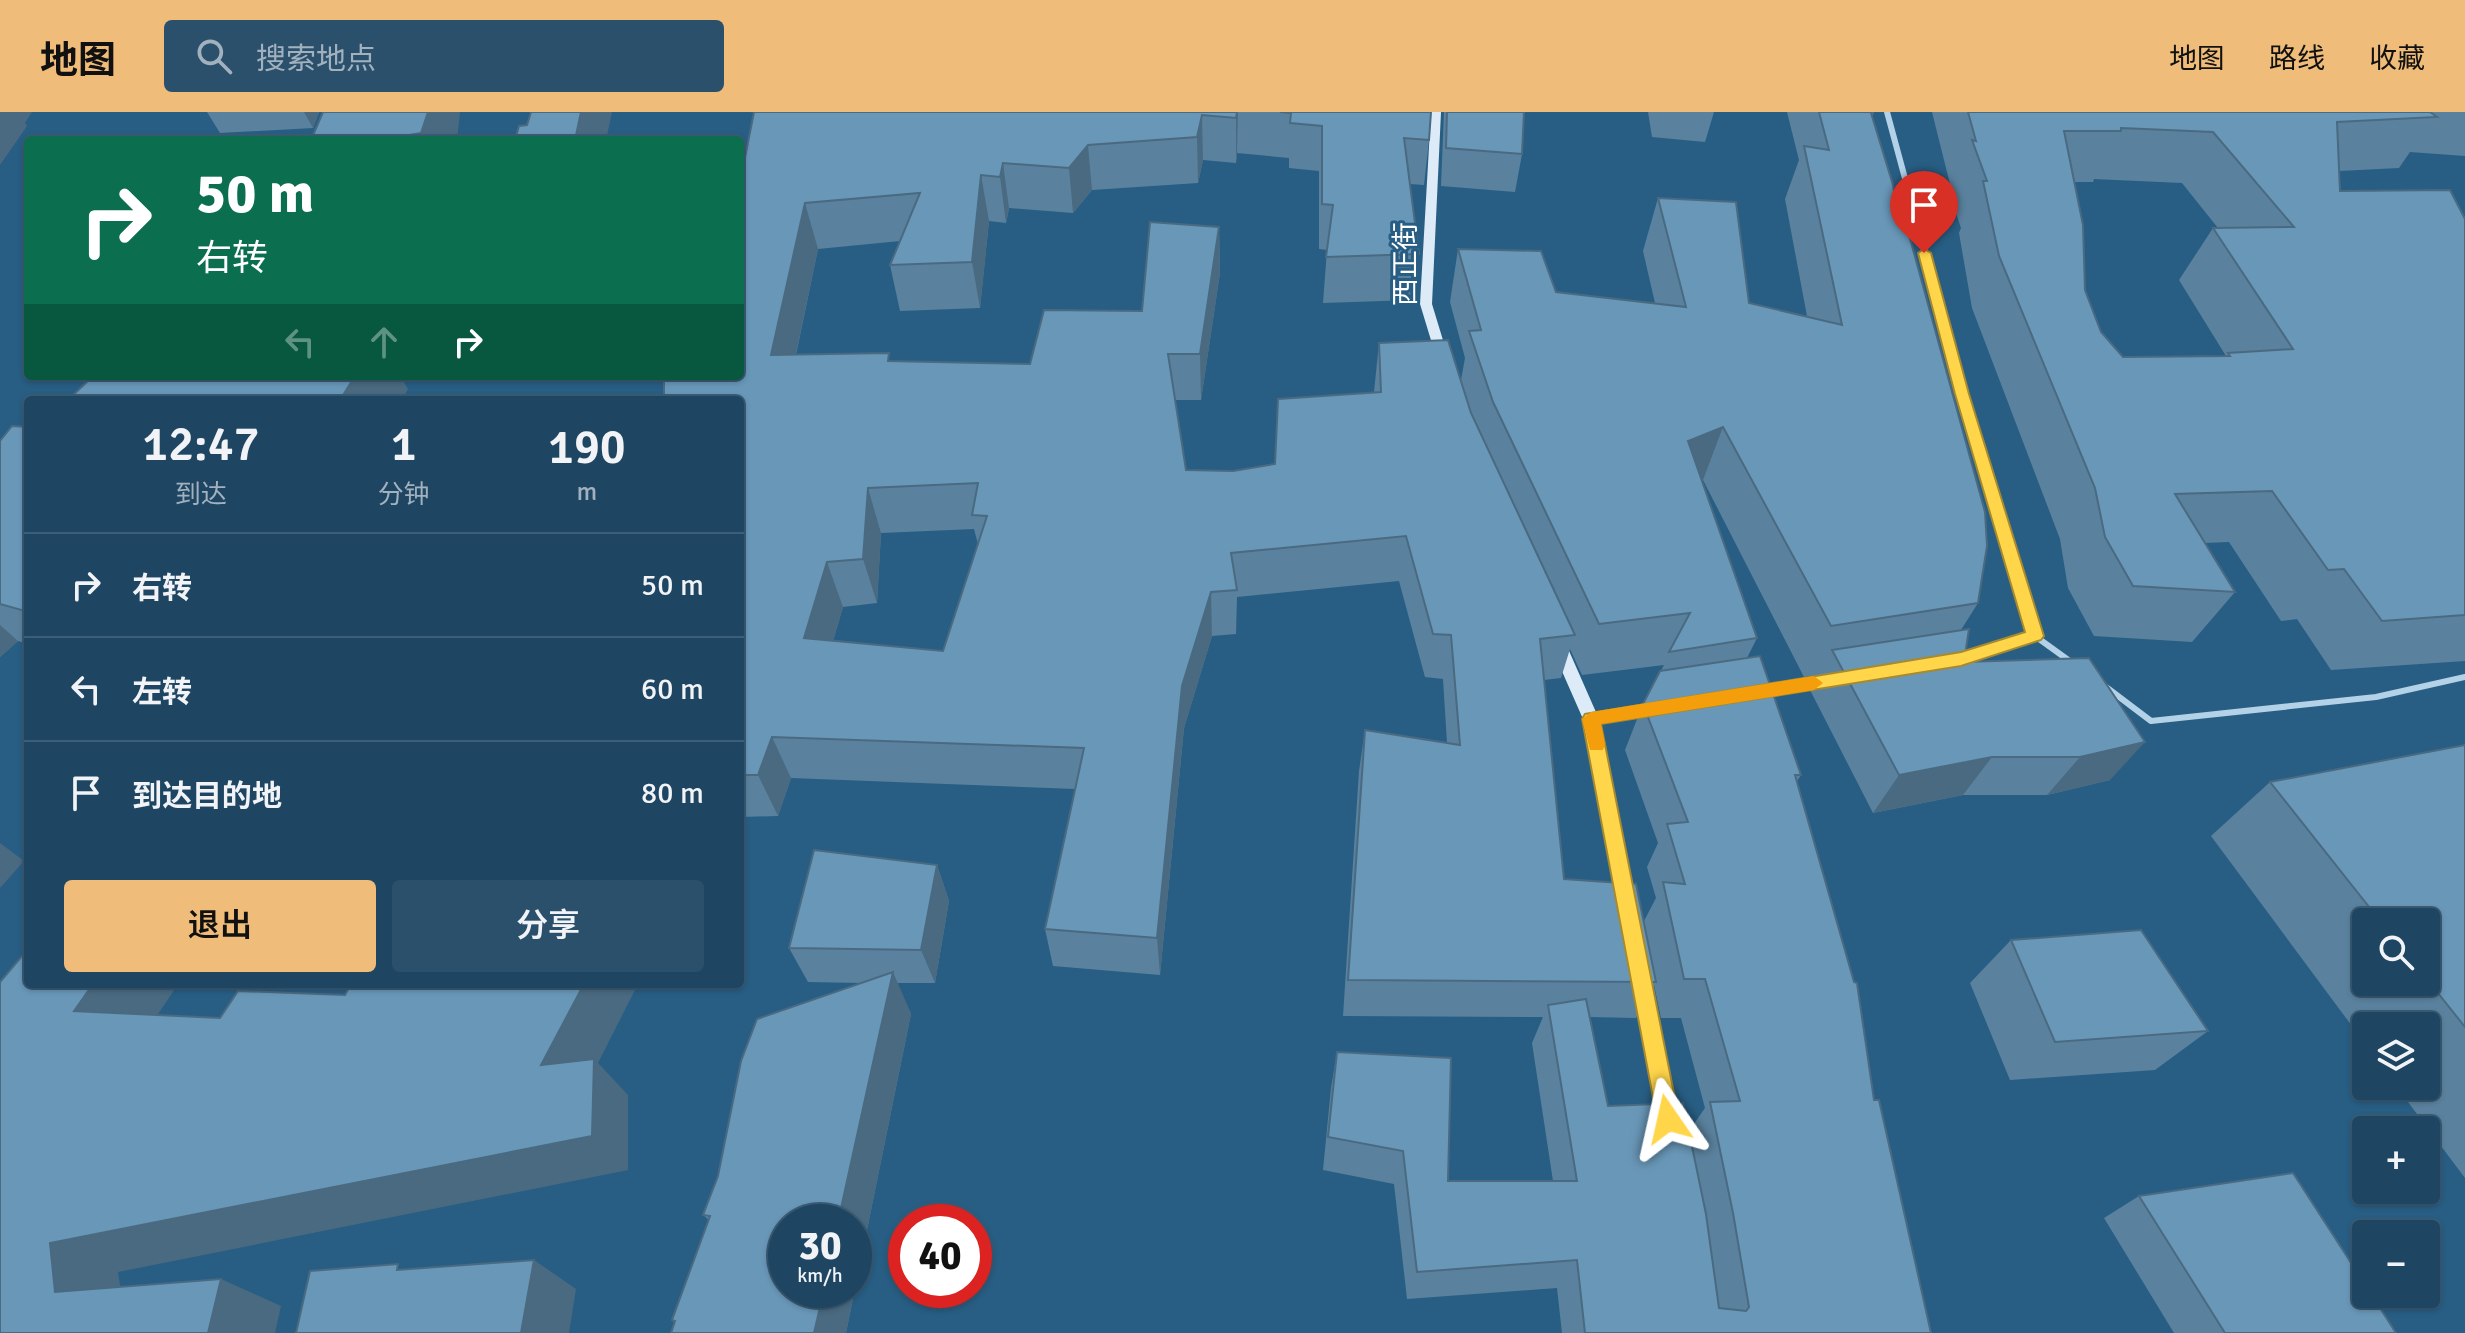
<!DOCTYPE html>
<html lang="zh">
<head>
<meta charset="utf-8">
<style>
	:root { --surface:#1e4663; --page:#2b506c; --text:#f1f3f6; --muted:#a1b1be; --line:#3c5e78; --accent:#efbc79 }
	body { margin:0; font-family:Signika,"Noto Sans SC",sans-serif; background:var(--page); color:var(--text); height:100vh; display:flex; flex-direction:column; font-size:30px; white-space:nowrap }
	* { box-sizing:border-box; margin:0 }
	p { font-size:26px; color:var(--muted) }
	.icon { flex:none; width:44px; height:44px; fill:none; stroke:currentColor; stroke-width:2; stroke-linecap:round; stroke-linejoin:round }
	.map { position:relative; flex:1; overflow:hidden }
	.panel { position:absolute; left:24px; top:284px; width:720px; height:592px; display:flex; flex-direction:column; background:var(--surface); border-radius:8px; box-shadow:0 2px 6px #0004,0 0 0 2px var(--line) }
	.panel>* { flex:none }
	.guide { position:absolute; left:24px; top:24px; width:720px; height:244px; border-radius:8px; box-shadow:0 2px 6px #0004,0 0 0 2px var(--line); background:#0b6e4f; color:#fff; overflow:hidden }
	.fabs { position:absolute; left:2352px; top:796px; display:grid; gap:16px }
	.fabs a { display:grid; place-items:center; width:88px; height:88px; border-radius:8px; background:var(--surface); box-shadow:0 2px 6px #0004,0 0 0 2px var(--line); font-size:40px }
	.speed { position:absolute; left:768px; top:1092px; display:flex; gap:16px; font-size:40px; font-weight:700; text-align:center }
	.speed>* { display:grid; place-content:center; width:104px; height:104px; border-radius:50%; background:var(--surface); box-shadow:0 2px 6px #0004,0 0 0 2px var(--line); line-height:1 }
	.speed small { font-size:20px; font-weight:400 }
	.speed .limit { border:12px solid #d22; background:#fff; color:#111 }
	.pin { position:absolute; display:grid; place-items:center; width:68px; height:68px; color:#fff; margin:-82px -34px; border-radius:50% 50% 50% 0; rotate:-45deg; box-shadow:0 0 8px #0007 }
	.pin .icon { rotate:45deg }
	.me { position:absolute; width:88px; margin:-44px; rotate:349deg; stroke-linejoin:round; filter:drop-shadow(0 0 6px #0008) }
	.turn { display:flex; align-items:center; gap:28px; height:168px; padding:0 40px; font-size:36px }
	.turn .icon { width:104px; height:104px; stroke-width:2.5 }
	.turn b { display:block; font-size:56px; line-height:68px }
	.lanes { display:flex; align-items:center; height:76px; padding:0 40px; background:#0003; justify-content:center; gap:40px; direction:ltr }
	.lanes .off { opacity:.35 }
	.eta { display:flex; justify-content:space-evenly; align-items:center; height:136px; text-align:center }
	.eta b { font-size:48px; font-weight:600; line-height:56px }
	.button { display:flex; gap:16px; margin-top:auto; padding:16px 40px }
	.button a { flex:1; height:92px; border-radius:8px; background:var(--accent); color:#111; font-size:32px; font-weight:600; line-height:92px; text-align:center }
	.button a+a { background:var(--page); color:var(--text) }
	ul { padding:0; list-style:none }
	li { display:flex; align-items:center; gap:24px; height:104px; padding:0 40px; border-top:2px solid var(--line) }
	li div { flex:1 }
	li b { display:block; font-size:30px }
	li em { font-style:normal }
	header { display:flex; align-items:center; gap:48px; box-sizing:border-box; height:112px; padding:0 40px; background:var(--accent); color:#111 }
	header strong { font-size:38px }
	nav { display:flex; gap:44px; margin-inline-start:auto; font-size:28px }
	.search { width:560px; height:72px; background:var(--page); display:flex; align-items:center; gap:20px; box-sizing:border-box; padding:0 28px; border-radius:8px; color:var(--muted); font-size:30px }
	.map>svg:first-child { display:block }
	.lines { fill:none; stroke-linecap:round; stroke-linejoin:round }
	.lane { stroke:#b3d2e7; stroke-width:6 }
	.street-far1 { stroke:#b3d2e7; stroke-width:6 }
	.street { stroke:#b3d2e7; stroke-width:8 }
	.secondary { fill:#dcebf7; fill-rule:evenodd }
	.wall { fill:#5a829e; fill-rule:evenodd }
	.shaded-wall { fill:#4a6a81 }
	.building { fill:#6997b8; stroke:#4a6a81; stroke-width:2; fill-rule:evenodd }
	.route { fill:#ffd54a; stroke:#a68a30; stroke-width:2 }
	.slow { fill:#f59e0b }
	.labels { text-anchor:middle; stroke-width:6; stroke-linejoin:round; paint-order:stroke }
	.street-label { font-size:28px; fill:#fff; stroke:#285e84 }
</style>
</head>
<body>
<header>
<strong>地图</strong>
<div class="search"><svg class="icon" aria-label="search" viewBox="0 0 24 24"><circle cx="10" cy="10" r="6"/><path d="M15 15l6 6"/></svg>搜索地点</div>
<nav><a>地图</a><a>路线</a><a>收藏</a></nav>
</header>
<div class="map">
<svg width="2465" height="1221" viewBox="0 0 2465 1221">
	<rect width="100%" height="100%" fill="#285e84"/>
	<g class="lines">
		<path class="lane" d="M2035,524L2071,550
			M2106,575L2151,609L2376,585L2465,565"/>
		<path class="street-far1" d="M1887,0L1973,317"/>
		<path class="street" d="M1955,548L2035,524L1972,315
			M1762,579L1823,569
			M1591,607L1650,597"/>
		<path class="secondary" d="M1431,0H1441L1432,192L1449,248L1443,252L1437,248L1420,192Z
			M1558,526L1566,532L1599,607L1636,791L1633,796L1627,799L1621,796L1618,791L1583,607L1550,532Z
			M1642,860L1648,862L1651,868L1679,1011L1676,1018L1669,1021L1662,1018L1659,1011L1633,868L1636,862Z"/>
	</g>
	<path class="wall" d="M207,0H319L313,16L220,21Z
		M754,0H1431L1429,28L1424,73L1410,72L1419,142L1413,188L1323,191L1327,138L1319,137V59L1289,56V46L1237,41L1236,51L1203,48L1198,71L1092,78L1073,101L1009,96L1006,111L989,109L980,196L900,199L890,153L900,129L818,137L796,243L891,250L1030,252L1142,199L1219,115L1220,161L1201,288H1175L1186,358L1233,359L1275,352L1374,280L1379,231L1461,268L1465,246L1450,190L1458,137L1556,180L1655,191L1643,139L1658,86L1749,191L1807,204L1785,87L1799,48L1787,0H1874L1872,5L1900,112L1978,491L1961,518L1964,550L2110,668L2047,683H1963L1873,701L1810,578L1819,563L1804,565L1703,368L1702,369L1757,526L1747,546L1801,663L1797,669L1931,1221H1562L1557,1176L1407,1187L1394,1072L1323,1058L1331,976L1337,940L1448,1069H1553L1532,931L1543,905L1343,904L1359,659L1365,618L1447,631L1443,567L1425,565L1399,469L1237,485L1236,522L1212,524L1184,616L1160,863L1053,854L1045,817L1075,677L791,666L778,704L740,705V264ZM974,417L978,432L943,539L833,529L843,495L877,491L881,421ZM1570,537L1582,563L1664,553L1643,592L1625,638L1658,731L1647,755L1656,786L1644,809L1564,767L1544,568L1561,566ZM1654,873L1661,906H1681L1705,996L1689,1019L1608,994L1590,905L1636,906Z
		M1444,0H1524L1522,42L1515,80L1441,74Z
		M1648,0H1714L1705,30L1652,25Z
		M1932,0H2465V44L2410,40L2399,56L2339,59L2340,79L2465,107V549L2331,558L2297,507L2281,509L2229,430L2205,431L2235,480L2192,530L2094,524L2068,476L2060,427L1972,196L1959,121L1961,116L1949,80L1951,76ZM2094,67L2182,71L2218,116H2213L2179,168L2226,244L2123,245L2101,220L2085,178L2074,70H2093Z
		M28,315V532L18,529L0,545V329Z
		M2465,633V1066L2396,974H2426V914H2366V933L2211,724L2270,670ZM2366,810H2426V870H2366Z
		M937,753L949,789L935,871H897L911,902L846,1221H671L674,1210L672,1208L709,1108L703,1103L718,1064L862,871L808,870L789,836Z
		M2011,828L2208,919L2155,958L2010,968L1970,871Z
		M2139,1084L2396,1221H2174L2104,1106Z"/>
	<path class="shaded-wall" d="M0,0H32L25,11L27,14L0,53Z
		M304,0H319L313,16Z
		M428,0H460L457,28H407Z
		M581,0H612L606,28H575Z
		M1238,0L1237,41L1236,51V6Z
		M1202,3L1203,48L1198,71L1197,25Z
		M1088,33L1092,78L1073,101L1069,56Z
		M1003,51L1009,96L1006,111L1000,65Z
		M981,63L989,109L980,196L972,150Z
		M805,91L818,137L786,289L771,243Z
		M1219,115L1220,161L1201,288L1200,242Z
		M355,264H400L408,277L402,288H340Z
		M1723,315L1703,368L1669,382L1688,329Z
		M868,376L881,421L877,491L863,447Z
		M827,450L843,495L821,570L804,526Z
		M1211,480L1212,524L1184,616L1160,863L1157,826L1182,574Z
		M0,513L18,529L0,545Z
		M772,625L791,666L778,704L758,663Z
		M2145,630L2110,668L2047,683L2080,645Z
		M1992,645L1963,683L1873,701L1899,663Z
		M0,731L24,749L0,776Z
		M937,753L949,789L935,871L921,838Z
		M893,860L911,902L846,1221H814L824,1178H854V1110H838Z
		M93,872H178L135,937L74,899Z
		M584,872H638L598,951L628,983V1058L118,1160L125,1206L55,1180L50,1131L541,953Z
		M534,1148L576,1177L569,1221H521Z
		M221,1167L281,1194L275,1221H208Z"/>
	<path class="building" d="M323,0H428L421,21L410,23L407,28H311Z
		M531,0H581L575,28H515L519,14L527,13Z
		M754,0H1237L1236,6L1202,3L1197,25L1088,33L1069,56L1003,51L1000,65L981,63L972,150L890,153L920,81L805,91L771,243L889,241L888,249L1030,252L1044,198L1142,199L1150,110L1219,115L1200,242H1168L1186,358L1233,359L1275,352L1278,287L1381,280L1379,231L1448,228L1471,301L1575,523L1540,527L1564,767L1636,772L1656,870L1348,868L1365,618L1460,633L1451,523L1433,522L1406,424L1231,441L1237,478L1211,480L1182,574L1157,826L1045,817L1084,636L772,625L758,663H740V288H664V264H740V71ZM978,371L972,403L987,404L943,539L804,526L827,450L863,447L868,376Z
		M1280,0H1431L1429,28L1404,26L1419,142L1326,145L1333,93L1322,92V14L1290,11L1291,1Z
		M1447,0H1524L1522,42L1446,36Z
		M1819,0H1874L1871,1L1893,73L1900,112H1906L1985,400L1987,434L1978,491L1831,514L1723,315L1688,329L1757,526L1669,540L1690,501L1599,512L1493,290L1469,219L1481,218L1458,137L1541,139L1556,180L1686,195L1658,86L1736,90L1749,191L1842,213L1804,34L1829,38Z
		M1968,0H2430L2437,5L2337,10L2340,79L2450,78L2465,107V503L2382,509L2344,457L2328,458L2272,379L2175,382L2235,480L2133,474L2105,425L2095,376L1999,144L1983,69H1987L1972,28L1976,29ZM2121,16L2213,20L2294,115L2213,116L2293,237L2228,241L2230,244L2123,245L2101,220L2085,178L2083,113L2064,19H2121Z
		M93,264H355L340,288H68Z
		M12,314L28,315V496L25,499L0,492V329Z
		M1969,517L1964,550L2089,546L2145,630L2080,645H1992L1899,663L1832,538Z
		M1760,544L1801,663H1795L1854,870L1857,871L1874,988H1879L1931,1221H1585L1577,1148L1417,1160L1403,1039L1328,1025L1337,940L1451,946L1448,1069H1577L1548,893L1586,887L1608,994L1683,991L1706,1102L1719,1196L1746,1199L1749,1195L1733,1101L1710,990L1740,989L1705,867H1684L1663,770L1685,772L1667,712L1688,710L1643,592L1660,559Z
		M2465,633V915L2426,866V810H2381L2270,670Z
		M814,738L937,753L921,838L789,836Z
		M2141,818L2208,919L2055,930L2011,828Z
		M28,837V872H93L74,899L220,906L238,879L345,883L351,872H584L541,953L594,947L592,1024L50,1131L55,1180L221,1167L208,1221H0V870Z
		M893,860L838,1110H786V1178H824L814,1221H671L675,1209L672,1208L710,1104L703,1103L718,1064L741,949L757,907Z
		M2293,1061L2366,1174V1182H2371L2396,1221H2225L2139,1084Z
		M534,1148L521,1221H296L310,1159L398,1152L397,1158Z"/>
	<path class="route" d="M1924,137L1931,141L1969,282L2044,524L2041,528L1961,554L1601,612L1679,1007L1676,1015L1668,1018L1660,1015L1657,1007L1582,607L1585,602L1961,540L2025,520L1955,282L1918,141Z"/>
	<path class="slow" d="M1814,564L1823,571L1814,578L1601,612L1605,632L1603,638H1590L1582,607L1591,600Z"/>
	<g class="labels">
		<g class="street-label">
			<text transform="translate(1405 152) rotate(-90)" y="10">西正街</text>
		</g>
	</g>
</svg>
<div class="fabs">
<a><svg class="icon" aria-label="search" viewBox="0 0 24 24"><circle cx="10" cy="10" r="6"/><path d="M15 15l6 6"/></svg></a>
<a><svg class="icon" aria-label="layers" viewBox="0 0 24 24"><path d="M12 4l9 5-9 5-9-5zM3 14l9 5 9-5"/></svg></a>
<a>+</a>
<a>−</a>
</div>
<div class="speed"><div>30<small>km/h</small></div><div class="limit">40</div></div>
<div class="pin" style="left:1924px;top:141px;background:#d93025"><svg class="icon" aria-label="arrive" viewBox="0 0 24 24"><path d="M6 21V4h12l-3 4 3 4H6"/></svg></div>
<svg class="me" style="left:1668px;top:1007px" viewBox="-20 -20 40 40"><path d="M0-17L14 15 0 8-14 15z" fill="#ffd54a" stroke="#fff" stroke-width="4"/></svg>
<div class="guide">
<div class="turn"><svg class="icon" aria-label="right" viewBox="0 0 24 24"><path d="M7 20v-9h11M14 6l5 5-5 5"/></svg><div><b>50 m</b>右转</div></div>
<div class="lanes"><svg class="icon off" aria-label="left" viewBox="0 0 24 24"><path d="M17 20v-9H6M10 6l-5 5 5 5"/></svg><svg class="icon off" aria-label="ahead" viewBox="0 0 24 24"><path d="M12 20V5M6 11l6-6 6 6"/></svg><svg class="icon" aria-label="right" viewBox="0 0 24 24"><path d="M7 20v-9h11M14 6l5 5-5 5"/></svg></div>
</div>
<section class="panel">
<div class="eta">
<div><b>12:47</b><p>到达</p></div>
<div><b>1</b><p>分钟</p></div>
<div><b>190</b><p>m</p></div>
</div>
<ul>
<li><svg class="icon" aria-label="right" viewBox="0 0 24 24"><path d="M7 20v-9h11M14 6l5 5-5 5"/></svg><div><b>右转</b></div><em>50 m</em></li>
<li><svg class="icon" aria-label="left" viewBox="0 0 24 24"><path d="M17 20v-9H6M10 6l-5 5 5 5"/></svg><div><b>左转</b></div><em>60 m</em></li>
<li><svg class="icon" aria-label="arrive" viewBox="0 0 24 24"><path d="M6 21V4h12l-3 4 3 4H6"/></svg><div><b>到达目的地</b></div><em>80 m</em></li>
</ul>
<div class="button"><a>退出</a><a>分享</a></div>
</section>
</div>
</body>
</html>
